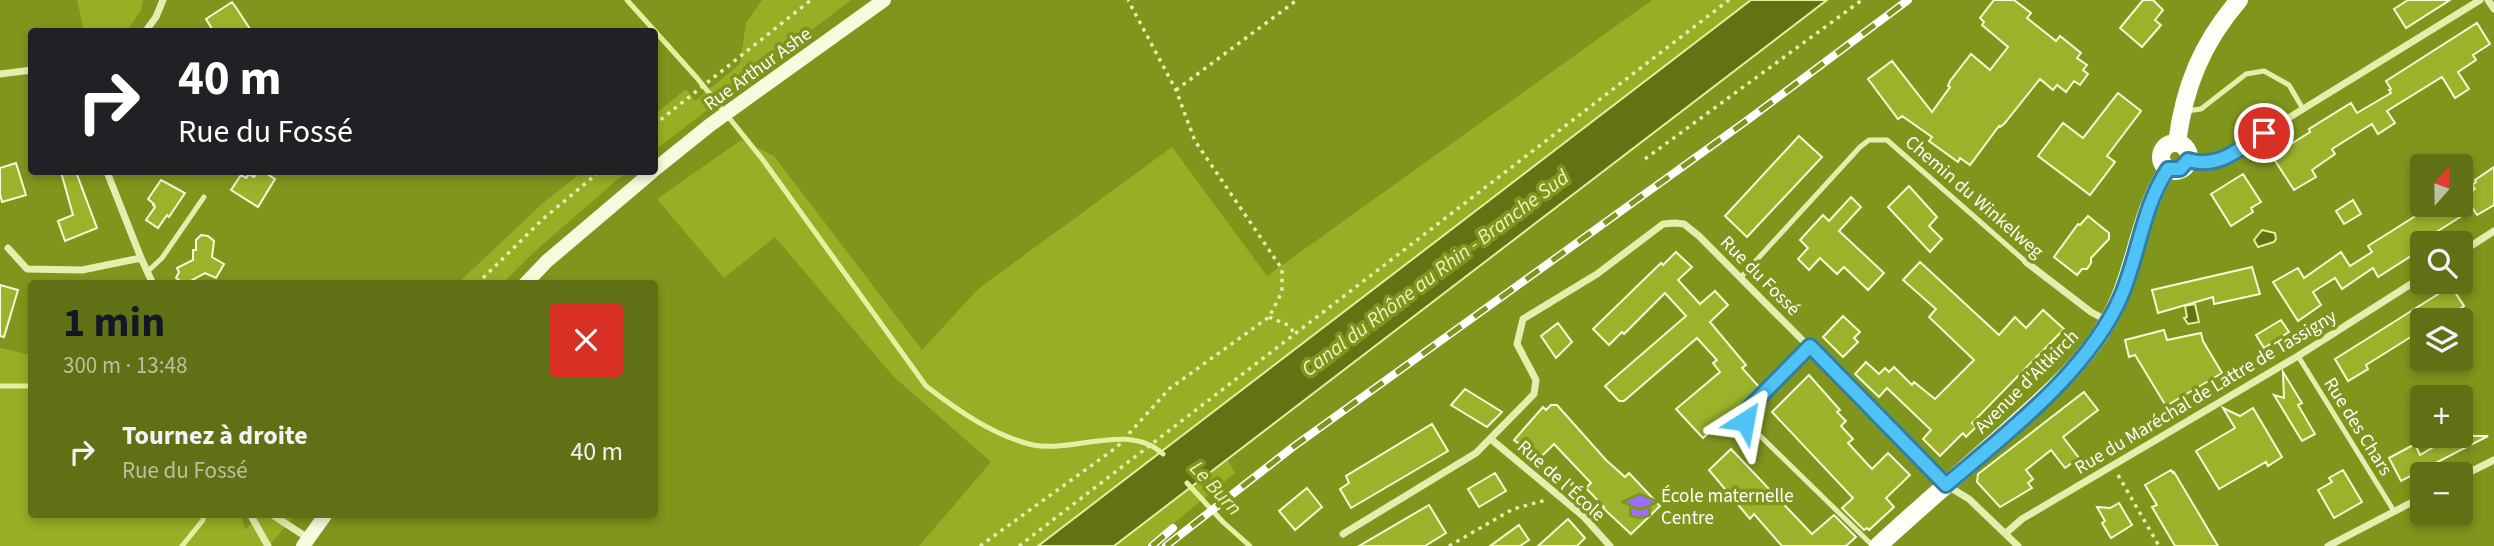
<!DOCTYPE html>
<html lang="fr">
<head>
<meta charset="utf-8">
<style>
	:root { --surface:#5f7015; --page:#687822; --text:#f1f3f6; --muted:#bac1a0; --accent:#111827 }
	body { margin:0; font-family:"Source Sans 3",sans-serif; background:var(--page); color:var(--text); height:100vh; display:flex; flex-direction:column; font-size:26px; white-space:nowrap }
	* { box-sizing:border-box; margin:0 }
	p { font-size:23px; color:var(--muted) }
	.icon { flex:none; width:38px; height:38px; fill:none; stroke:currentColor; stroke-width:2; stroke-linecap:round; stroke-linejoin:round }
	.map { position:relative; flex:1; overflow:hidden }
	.sheet { position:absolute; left:28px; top:280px; width:630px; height:238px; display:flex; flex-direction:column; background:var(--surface); border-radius:7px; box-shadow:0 4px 10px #0003 }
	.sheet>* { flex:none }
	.guide { position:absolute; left:28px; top:28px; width:630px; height:147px; border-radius:7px; box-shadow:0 4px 10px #0003; background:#202124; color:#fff; overflow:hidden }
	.needle { width:46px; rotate:20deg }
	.fabs { position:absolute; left:2410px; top:154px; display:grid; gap:14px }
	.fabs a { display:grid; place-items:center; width:63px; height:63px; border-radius:7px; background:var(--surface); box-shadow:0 4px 10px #0003; font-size:35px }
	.pin { position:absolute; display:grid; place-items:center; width:60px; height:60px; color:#fff; margin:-30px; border:4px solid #fff; border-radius:50%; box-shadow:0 2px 7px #0007 }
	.me { position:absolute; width:77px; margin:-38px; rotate:34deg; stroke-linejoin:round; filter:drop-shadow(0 0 5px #0008) }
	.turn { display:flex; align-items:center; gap:24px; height:147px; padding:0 35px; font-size:32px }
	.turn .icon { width:91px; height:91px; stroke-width:2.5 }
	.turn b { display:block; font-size:49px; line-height:60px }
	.round { display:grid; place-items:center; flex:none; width:74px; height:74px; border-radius:7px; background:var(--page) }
	.summary { display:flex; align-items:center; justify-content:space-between; height:119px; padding:0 35px }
	h1 { font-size:42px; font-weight:700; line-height:52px; color:var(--accent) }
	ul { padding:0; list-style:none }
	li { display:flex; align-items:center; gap:21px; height:105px; padding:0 35px }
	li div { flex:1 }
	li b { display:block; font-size:26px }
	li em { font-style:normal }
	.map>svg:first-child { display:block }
	.green { fill:#97ae25 }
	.water { fill:#617313; stroke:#e5f1a2; stroke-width:2 }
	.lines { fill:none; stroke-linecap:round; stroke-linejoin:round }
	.stream { stroke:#e5f1a2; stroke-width:5 }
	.building { fill:#9bb32b; stroke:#f4fbd5; stroke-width:2 }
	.path { stroke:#e4efaf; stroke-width:3.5; stroke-dasharray:3.5 5; stroke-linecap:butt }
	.lane { stroke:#e4efaf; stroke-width:5 }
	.street { stroke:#e4efaf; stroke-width:7 }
	.secondary { stroke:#f5fbdc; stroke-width:14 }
	.primary { stroke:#fdfff7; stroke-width:18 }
	.rail-casing { stroke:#fff; stroke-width:8 }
	.rail { stroke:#7f951c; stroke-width:5; stroke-dasharray:16; stroke-linecap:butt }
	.route-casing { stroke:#337fa1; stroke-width:18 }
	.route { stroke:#4fc3f7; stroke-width:12 }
	.labels { text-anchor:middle; stroke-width:7; stroke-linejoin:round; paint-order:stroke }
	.street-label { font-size:19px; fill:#fff; stroke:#7f951c }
	.poi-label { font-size:19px; fill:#fff; stroke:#7f951c; text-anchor:start }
	.water-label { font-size:21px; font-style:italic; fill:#ecf6bb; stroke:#7f951c }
</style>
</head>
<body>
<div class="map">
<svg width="2494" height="546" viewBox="0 0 2494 546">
	<rect width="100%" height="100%" fill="#7f951c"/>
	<path class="green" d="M77,0H143L141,10L126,32L84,31Z
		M762,0H851L655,150V114L686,89L695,101L740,64L746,23Z
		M1652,0H1752L1038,546H919L991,462L893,376L775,237L724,278L657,199L741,140L774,156L922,350L978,289L1172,147L1267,276Z
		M582,172H626L533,253L503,283H458L544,202Z
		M0,348L31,355L32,514L241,515L245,530L259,515H295L269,546H0Z
		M1227,459L1235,473L1146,546H1114Z"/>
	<path class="water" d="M1751,0H1827L1114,546H1038Z
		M2262,230L2275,233L2276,239L2274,242L2258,247L2254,240Z
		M2195,304L2199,322L2188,324L2184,318L2187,317L2185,306Z"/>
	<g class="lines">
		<path class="stream" d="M627,0L697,78L763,160L926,386C957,410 994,436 1033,445C1074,453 1129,422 1163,454
			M0,386H32
			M1187,483L1223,522L1250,546
			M182,546L203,520V514"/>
	</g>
	<path class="building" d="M1994,0H2014L2031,13L2027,18L2056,41L2060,36L2081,53L2077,58L2087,65L2083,70L2088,74L2080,85L2074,81L2066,92L2057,85L2053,90L2040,79L2004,124L2000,127L1999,126L1970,165L1960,158L1958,162L1929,141L1932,137L1902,116L1898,119L1868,79L1892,61L1932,112L1950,87L1948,86L1950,81L1971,54L1990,70L2008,47L1982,25L1984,22L1980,18Z
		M2143,0H2153L2163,10L2155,20L2161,25L2142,47L2120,28Z
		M2408,0H2450L2406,28L2394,9Z
		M232,2L237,9L252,32H214L206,19Z
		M2477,23L2490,44L2473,55L2476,60L2458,72L2469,89L2455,98L2442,77L2387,111L2395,123L2378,134L2372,124L2332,149L2335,154L2312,170L2316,177L2294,190L2272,156L2310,132L2309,129L2351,103L2357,113L2391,93L2389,90L2391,89L2386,81Z
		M2118,93L2141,111L2107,156L2115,162L2090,195L2038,156L2063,123L2083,138Z
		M1799,136L1822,157L1747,237L1725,216Z
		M16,163L26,195L2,202L0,194V168Z
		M2494,167V205L2477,215L2473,209L2430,236L2435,243H2422V249L2378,277L2373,268L2342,289L2335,278L2313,292L2321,305L2298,321L2273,282L2298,268L2304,278L2341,252L2350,266L2372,252L2368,246L2433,205H2470L2464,195L2475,189L2472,185L2476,182L2475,180Z
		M61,172H76L97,228L65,241L58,221L73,215Z
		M258,172H264L275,179L258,207L231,190L241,175L246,178L249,174L254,177Z
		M2243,174L2261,202L2251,208L2253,212L2231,226L2211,194Z
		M161,180L185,193L169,217L167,215L158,228L146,220L155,207L153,205L154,204L148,199Z
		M1909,186L1937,217L1929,226L1942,239L1930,252L1888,207Z
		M1851,197L1861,207L1839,231L1884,273L1868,290L1844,267L1837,274L1820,258L1809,270L1798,259L1808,248L1800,240L1823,215L1829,221Z
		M2353,200L2361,214L2344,224L2336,211Z
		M2088,216L2109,233V239L2091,258V263L2087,269H2082L2077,275L2054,257L2078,224L2080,225Z
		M201,235L208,236L214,241L212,257L224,264L216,278L205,273L185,284L176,278L179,272L177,268L193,260V250H196V240Z
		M1676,252L1692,267L1678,280L1700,304L1715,291L1728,305L1710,322L1746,365L1742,368L1760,388L1703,438L1676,409L1720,372L1713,363L1717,360L1697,338L1624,401H1619L1605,386L1686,316L1665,293L1624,334L1622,332L1609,345L1593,329L1661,263L1663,265Z
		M1920,262L1999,335L2015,317L2026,328L2043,310L2064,329L1972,423L1976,427L1966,437L1963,433L1940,456L1923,439L1931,430L1887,388L1879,397L1855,374L1866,362L1879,374L1885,368L1889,372L1894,367L1912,385L1914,382L1935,399L1974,360L1929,317L1936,309L1903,280Z
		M2252,267L2260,294L2214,304L2213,297L2158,313L2152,290Z
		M0,285L18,290L4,337L0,336Z
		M2451,286L2464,306L2443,320H2422V330L2366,365L2368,369L2348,381L2335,359Z
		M1843,316L1860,332L1854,338L1858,342L1843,357L1823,337Z
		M2281,320L2289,332L2264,348L2256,335Z
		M1558,323L1572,342L1556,358L1541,336Z
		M2164,330L2167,340L2201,333L2203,341L2222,373L2166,406L2135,355L2129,357L2125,340Z
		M2283,372L2302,403L2298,405L2315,434L2302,441L2274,395L2284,398Z
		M1809,375L1840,410L1837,412L1846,421L1841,426L1853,439L1848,443L1872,469L1888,453L1910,475L1886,498L1894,507L1869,530L1867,528L1864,530L1842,508L1853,498L1772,412Z
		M1465,389L1502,412L1487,427L1451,405Z
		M2084,392L2098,410L2063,437L2079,458L2065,468L2051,450L2026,470L2033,479L2028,483L2032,488L2000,507L1977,482L1978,474Z
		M1551,405H1557L1606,460L1625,477L1629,473L1660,506L1631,534L1603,508L1604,507L1586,488L1591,483L1554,444L1539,459L1514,440L1543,407L1546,410Z
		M2223,408L2240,416L2253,408L2282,457L2268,466L2266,462L2219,489L2196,451L2235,428Z
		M2460,413L2473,436H2488L2401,481L2389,458L2415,444L2420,455L2445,440L2443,436H2460Z
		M1432,424L1448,451L1351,508L1340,489L1349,483L1346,476Z
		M1731,449L1812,534L1834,515L1856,537L1846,546H1782L1754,514L1750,519L1709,470Z
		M2171,470L2173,473L2174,472L2218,546H2175L2165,529L2152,507L2157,505L2145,485Z
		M2343,470L2362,502L2334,518L2318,490L2332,482L2329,478Z
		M1495,473L1506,491L1479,507L1468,489Z
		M1307,488L1322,507L1295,530L1279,511Z
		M2119,503L2132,525L2111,538L2102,523L2105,521L2097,507L2110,508Z
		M1429,505L1446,533L1425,546H1359Z
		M1568,519L1585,538L1577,546H1538Z
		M1519,525L1529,540L1520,546H1490Z"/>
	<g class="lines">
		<path class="path" d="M1176,90L1297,0
			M654,125L811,0
			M1645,159L1862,0
			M477,284L543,219L599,172
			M1269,317L1288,325L1296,335
			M2118,475L2159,546
			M980,546L1117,447L1169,389L1269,317L1282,292V269L1195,141L1176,90L1128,0
			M1019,546L1729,0
			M1449,546L1513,509L1546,500"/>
		<path class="lane" d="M2186,111L2201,109L2246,74L2264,71L2289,85L2303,109
			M147,272L162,258L204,197
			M1741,277L1860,147L1869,140H1887L2026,262
			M1809,346L1745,412V421L1873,546
			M2298,356L2394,511"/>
		<path class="street" d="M2488,0L2494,9
			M145,32L156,17L163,0
			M0,74L32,70
			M2188,160L2202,164L2217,162L2480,0
			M107,172L141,258L153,284
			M8,248L27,269L82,270L141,258
			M2460,253L2494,231
			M2026,262L2091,312L2108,321
			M1492,440L1583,516L1610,546
			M2460,477L2494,460
			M250,514L268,546
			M271,514L308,538
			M2006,533L2022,519L2298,356L2422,277
			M1343,534L1476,453L1534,394L1536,380L1517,344L1523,319L1597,274L1663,224L1675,223L1684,224L1699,236L1946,485L1969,499L2018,546
			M2328,546L2422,497"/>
		<path class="secondary" d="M654,170L710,125L884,0
			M525,284L547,261L652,172
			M303,546L326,514"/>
		<path class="primary" d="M2177,143C2184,87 2202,43 2239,0
			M2161 157a14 14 0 1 1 28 0a14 14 0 1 1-28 0Z
			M1878,546C1922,505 1969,466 2014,425C2048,394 2084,363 2107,323C2136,275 2137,215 2168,169"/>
		<defs>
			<path id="rail" d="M1152,546L1173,528
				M1166,546L1293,447L1749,119L1908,0"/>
		</defs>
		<use href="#rail" class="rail-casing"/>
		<use href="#rail" class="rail"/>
	</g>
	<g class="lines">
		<defs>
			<path id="route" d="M1745,421V412L1810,346L1946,485C2007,433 2091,369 2122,294C2139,253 2143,206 2168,169H2180L2188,160C2220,169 2238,149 2264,133"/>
		</defs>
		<use href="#route" class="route-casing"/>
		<use href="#route" class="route"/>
	</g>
	<defs>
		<symbol id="school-bare" viewBox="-9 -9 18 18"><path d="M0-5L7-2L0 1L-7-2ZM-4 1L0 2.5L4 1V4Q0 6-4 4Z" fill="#9e6dff" stroke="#7f951c" stroke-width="2.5" paint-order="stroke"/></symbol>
	</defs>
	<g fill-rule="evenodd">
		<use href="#school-bare" x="1621" y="487" width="38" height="38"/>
	</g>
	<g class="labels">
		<g class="street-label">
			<text transform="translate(757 68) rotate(-36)" y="7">Rue Arthur Ashe</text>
			<text transform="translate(1975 196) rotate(41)" y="7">Chemin du Winkelweg</text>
			<text transform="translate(1761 275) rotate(45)" y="7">Rue du Fossé</text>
			<text transform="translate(2026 381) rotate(-45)" y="7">Avenue d'Altkirch</text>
			<text transform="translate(2205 391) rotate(-31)" y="7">Rue du Maréchal de Lattre de Tassigny</text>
			<text transform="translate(2359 426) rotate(58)" y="7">Rue des Chars</text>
			<text transform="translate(1562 480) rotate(42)" y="7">Rue de l'École</text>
		</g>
		<g class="poi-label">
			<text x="1661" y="502">École maternelle<tspan x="1661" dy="22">Centre</tspan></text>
		</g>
		<g class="water-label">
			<text transform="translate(1435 273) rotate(-37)" y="7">Canal du Rhône au Rhin - Branche Sud</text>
			<text transform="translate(1216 488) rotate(47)" y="7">Le Burn</text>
		</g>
	</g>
</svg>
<div class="fabs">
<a><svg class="needle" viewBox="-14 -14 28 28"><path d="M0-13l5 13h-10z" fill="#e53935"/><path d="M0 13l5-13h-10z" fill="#bac1a0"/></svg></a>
<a><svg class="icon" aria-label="search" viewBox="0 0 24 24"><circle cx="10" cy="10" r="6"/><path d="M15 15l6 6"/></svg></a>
<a><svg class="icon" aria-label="layers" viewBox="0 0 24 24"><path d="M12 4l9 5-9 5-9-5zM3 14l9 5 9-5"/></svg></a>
<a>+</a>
<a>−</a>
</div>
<div class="pin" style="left:2264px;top:133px;background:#d93025"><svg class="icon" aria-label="arrive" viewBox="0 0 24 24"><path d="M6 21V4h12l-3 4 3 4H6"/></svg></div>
<svg class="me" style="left:1745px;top:421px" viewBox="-20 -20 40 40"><path d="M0-17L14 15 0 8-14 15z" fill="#4fc3f7" stroke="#fff" stroke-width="4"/></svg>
<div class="guide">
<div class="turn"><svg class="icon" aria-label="right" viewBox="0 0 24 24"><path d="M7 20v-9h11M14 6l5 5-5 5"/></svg><div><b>40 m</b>Rue du Fossé</div></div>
</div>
<section class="sheet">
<div class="summary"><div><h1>1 min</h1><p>300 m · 13:48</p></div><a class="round" style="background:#d93025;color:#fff"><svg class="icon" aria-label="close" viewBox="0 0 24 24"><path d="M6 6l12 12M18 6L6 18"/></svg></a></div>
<ul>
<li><svg class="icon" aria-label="right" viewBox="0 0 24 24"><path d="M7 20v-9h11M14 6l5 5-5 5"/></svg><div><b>Tournez à droite</b><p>Rue du Fossé</p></div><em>40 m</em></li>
</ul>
</section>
</div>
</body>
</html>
